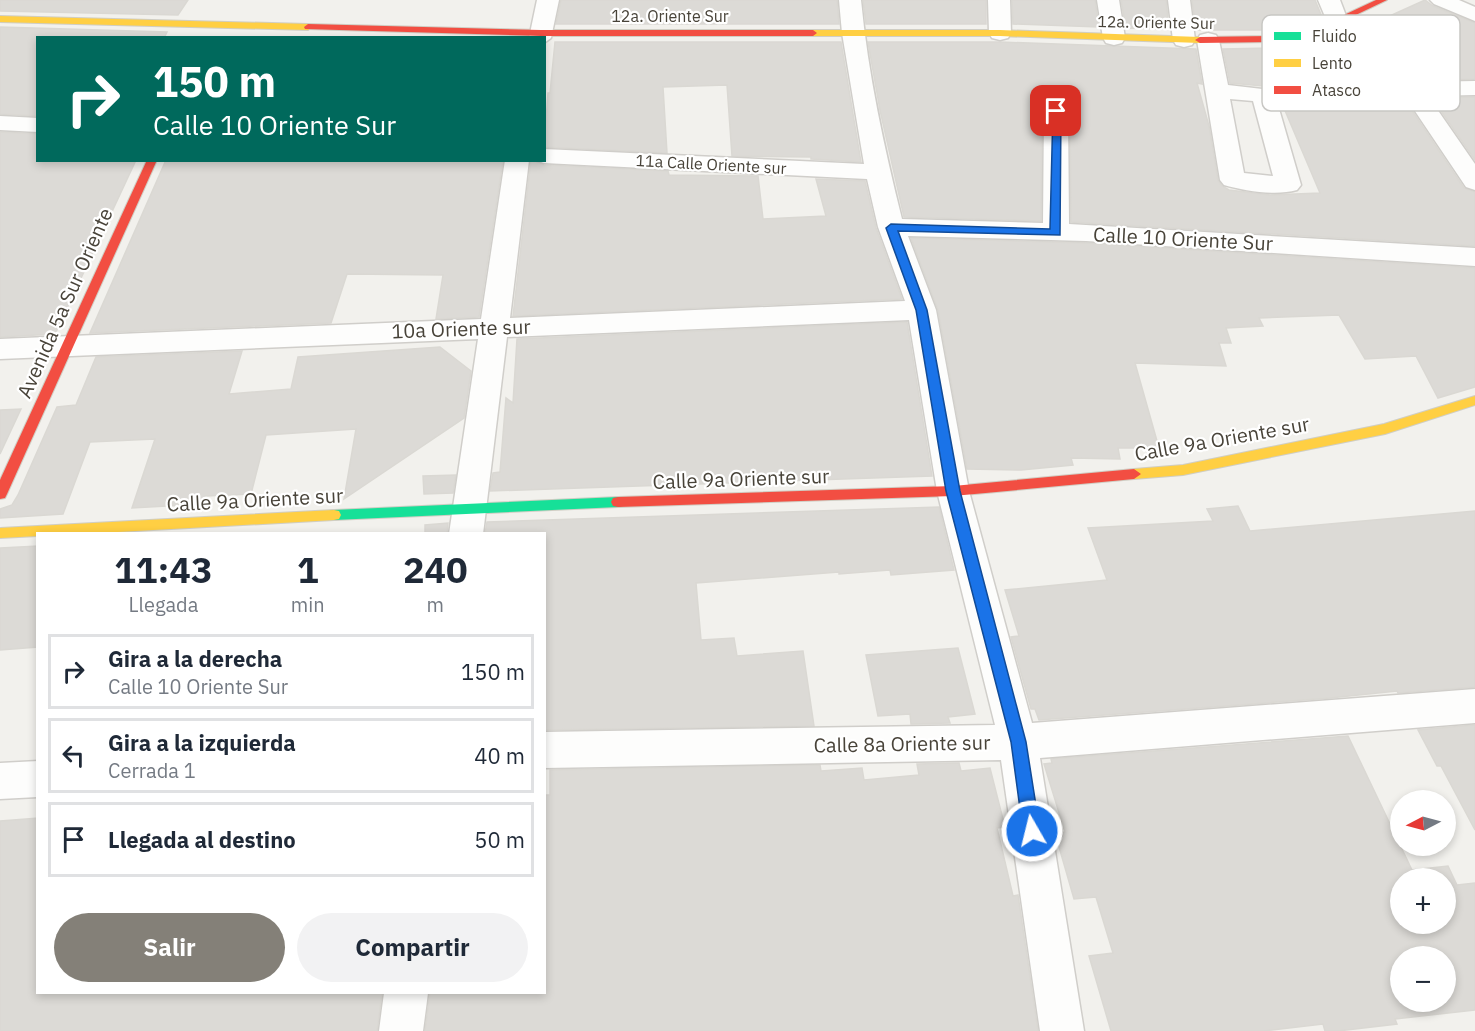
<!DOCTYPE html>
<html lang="es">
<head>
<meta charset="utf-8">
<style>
	:root { --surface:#fff; --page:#f2f2f3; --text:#1f2937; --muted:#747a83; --line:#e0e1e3; --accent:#848078 }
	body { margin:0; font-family:"IBM Plex Sans",sans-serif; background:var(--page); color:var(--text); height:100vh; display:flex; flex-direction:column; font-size:22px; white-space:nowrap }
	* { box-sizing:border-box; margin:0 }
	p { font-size:20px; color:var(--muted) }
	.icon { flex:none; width:33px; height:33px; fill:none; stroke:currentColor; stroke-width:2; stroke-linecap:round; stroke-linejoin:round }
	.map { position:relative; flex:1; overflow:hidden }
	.details { position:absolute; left:36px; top:532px; width:510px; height:462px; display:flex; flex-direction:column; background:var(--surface); border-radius:0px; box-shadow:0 3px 9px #0003 }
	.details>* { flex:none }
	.banner { position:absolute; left:36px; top:36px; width:510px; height:126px; border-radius:0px; box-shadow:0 3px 9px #0003; background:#00695c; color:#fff; overflow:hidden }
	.needle { width:39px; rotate:264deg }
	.buttons { position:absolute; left:1390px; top:790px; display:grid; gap:12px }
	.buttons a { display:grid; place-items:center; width:66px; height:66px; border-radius:50%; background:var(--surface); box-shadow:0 3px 9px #0003; font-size:30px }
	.pin { position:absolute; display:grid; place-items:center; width:51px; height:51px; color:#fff; margin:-26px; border-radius:12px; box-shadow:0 3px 9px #0006 }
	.me { position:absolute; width:66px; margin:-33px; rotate:352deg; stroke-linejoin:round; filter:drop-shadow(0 0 4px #0008) }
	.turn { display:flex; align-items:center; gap:21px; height:126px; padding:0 18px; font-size:27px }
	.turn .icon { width:78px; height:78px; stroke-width:2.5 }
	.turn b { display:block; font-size:42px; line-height:51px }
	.eta { display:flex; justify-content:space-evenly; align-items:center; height:102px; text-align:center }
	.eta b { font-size:36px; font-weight:700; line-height:42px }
	.primary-button { display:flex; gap:12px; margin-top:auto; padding:12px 18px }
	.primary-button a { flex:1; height:69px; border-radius:36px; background:var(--accent); color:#fff; font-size:24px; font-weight:700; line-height:69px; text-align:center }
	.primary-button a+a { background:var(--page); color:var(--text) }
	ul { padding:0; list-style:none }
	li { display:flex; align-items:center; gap:18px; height:75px; margin:0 12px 9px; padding:0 6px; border:3px solid var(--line); border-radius:0px }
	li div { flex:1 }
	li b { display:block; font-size:22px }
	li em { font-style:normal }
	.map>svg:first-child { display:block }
	.building { fill:#dcdad6; stroke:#dad8d3; stroke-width:1.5; fill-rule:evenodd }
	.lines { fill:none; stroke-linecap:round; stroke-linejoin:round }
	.street-casing { stroke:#d0ceca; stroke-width:3 }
	.fast-casing { stroke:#d0cec4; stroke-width:2 }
	.slow-casing { stroke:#d0cec4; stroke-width:2 }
	.jam-casing { stroke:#d0cec4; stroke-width:2 }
	.street { fill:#fdfdfc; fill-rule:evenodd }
	.fast { fill:#16e098; fill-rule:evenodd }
	.slow { fill:#ffcf43; fill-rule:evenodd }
	.jam { fill:#f24e42; fill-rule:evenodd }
	.route { fill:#1a73e8; stroke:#114b97; stroke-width:1.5 }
	.labels { text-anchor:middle; stroke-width:4.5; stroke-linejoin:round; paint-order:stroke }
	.far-street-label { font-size:16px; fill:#484339; stroke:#fff }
	.street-label { font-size:20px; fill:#484339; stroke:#fff }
	.key { fill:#fff; stroke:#c8c7c4; stroke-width:1.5 }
	.key-label { font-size:16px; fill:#484339 }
</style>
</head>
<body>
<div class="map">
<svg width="1475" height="1031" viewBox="0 0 1475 1031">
	<rect width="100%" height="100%" fill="#f2f1ed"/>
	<path class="building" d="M0,0H188L178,15L0,11Z
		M561,0H837L839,24H556Z
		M863,0H986V24H866Z
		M1012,0H1095L1099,27L1013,24Z
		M1121,0H1166L1169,29L1126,28Z
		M1192,0H1315L1322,17L1308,24L1270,30H1196Z
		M1425,0L1433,6L1475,23V79L1419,80L1405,59L1396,56L1385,59L1382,66L1464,188L1475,192V246L1071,222L1070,111L1066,105L1057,102L1047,104L1042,111L1041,221L904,217L880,110L868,42H1000L1196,49L1202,84L1197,83L1209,126L1218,180L1222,186L1229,190L1270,195L1320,193L1275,87L1230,83L1223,49L1270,48L1322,39L1330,36L1332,42Z
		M0,27L167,32L164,38H38V116L0,114Z
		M555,42H841L861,162L811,159V157L732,156L727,85L663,87L667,153L544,147L548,93H550Z
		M1475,97V160L1432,98Z
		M0,132L38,134V160H136L55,334L0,337Z
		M166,160H503L479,317L436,319L443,275L347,274L331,323L90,333Z
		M531,160L544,165L668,171L669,175L758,176L763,219L826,216L816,179L865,181L876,228L902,299L513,316Z
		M911,238L1086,243L1475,268V387L1438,398L1416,356L1365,359L1339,315L1259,318L1263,326L1226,328L1231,343H1219L1226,366L1135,363L1159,448H1118L1120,459L1071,458L1073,465L1021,470L967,469L938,310Z
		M907,322L932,476L490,491L493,473L500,472L506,398L513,403L517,339Z
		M440,347L471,371L464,418L344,499L356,429L266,435L251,494L205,496L203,504L132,508L155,439L90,442L63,514L0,518V509L12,505L18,495L57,407L76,405L96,357L242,351L229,394L291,389L298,357Z
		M21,409L0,454V410Z
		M456,475L453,493L424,494L423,476Z
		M1238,506L1250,531L1475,511V687L1398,693L1397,691L1330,698L1039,720L1035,709H1031L1011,637L1019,636L1005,590L1107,580L1088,528L1213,521L1207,509Z
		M939,507L954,570L891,575L890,570L839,574V572L696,583L701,640L734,638L737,656L803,651L814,726L544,730V534H485L487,522Z
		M448,523L447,534H425V525Z
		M38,546V647L0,650V548Z
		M958,648L975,714L948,717L950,723L911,724L910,714L878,716L866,655Z
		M1475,725V830L1441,766H1437L1418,730Z
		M1348,736L1412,870L1448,866L1457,885L1475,883V1010L1395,1019L1397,1024L1338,1031H1325L1323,1024L1263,1031H1111L1089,956L1113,953L1096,897L1074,899L1055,833L1065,832L1044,764L1052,763L1051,759ZM1401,879H1446V924H1401ZM1401,957H1446V1002H1401Z
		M959,763L961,771L990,768L1005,827L997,828L1013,896L1018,895L1038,1031H425L430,993H544V795H550V770L820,765L821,771L862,768L864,780L919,775L917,764Z
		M38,818V993H382L377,1031H0V821Z"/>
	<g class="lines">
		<defs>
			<path id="street" d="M537,0H559L551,38L544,43V38H529Z
				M839,0H861C868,74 884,147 902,219L1043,223L1044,111L1048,106L1056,104L1064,106L1068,111L1069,224L1475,248V266L1086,241L908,236L936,310L969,491L1032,723L1475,689V723L1040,758L1084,1031H1040L1001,760L544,768V732L995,725L937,491L909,320L507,337L483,534H449L478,339L0,359V339L481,319L505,160H529L510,318L905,301L878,227L867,179L544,163L535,160H544V149L864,164L842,33Z
				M988,0H1010L1011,33L1008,38L1000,40L992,38L989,33Z
				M1097,0H1119L1125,38L1122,43L1114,45L1106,43L1103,38Z
				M1168,0H1190L1195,40L1192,45L1184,47L1176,45L1173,40Z
				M1318,0H1340L1348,21L1345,26L1337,27L1329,26Z
				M1430,0H1459L1475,7V21L1434,4Z
				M1208,33L1216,35L1219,40L1228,85L1271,90L1275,95L1301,185L1297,190C1276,196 1245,191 1224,185L1220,180L1197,40L1200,35ZM1230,99L1253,101L1273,176L1244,173Z
				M1395,58L1403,60L1418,82L1475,81V95L1428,96L1475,164V190L1466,187L1384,65L1387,60Z
				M0,116L38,118V132L0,130Z
				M38,761V797L0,799V763Z
				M384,993H428L423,1031H379Z"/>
			<path id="fast" d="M618,497L623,498L625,502L623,506L618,507L334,520L329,519L327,515L329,511L334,510Z"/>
			<path id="slow" d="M0,16L308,24L312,27L308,30L0,22Z
				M1000,30L1200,37L1205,40L1200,43L1000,36H813L809,33L813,30Z
				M1475,396V405L1385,434L1183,475L1134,479L1127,474L1134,469L1183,465L1384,424Z
				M334,510L339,511L341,515L339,519L334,520L82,534H38V536L0,538V528Z"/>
			<path id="jam" d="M1376,0H1387L1314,35L1270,42L1200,43L1195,40L1200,37L1270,36L1312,30Z
				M308,24L541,30H813L817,33L813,36H541L305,29L304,27Z
				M147,160H157L7,494L5,498L0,499V480Z
				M1134,469L1141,474L1134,479L953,496L618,507L613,506L611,502L613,498L618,497L953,486Z"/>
		</defs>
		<use href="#street" class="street-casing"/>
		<use href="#fast" class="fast-casing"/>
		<use href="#slow" class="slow-casing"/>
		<use href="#jam" class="jam-casing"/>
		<use href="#street" class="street"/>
		<use href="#fast" class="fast"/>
		<use href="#slow" class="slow"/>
		<use href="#jam" class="jam"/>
	</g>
	<path class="route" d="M1053,109L1061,111L1060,235L898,231L927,310L960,491L1026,742L1040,831L1038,836L1032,839L1026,836L1023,831L1011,742L946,491L916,310L886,228L891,224L1050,229Z"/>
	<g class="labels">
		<g class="far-street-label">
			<text x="670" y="22">12a. Oriente Sur</text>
			<text transform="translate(1156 22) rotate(1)" y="6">12a. Oriente Sur</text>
			<text transform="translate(711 164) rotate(3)" y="6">11a Calle Oriente sur</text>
		</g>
		<g class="street-label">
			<text transform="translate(1183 239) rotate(3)" y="7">Calle 10 Oriente Sur</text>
			<text transform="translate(65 303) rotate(-66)" y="7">Avenida 5a Sur Oriente</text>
			<text transform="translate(461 329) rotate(-2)" y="7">10a Oriente sur</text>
			<text transform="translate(1222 439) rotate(-10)" y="7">Calle 9a Oriente sur</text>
			<text transform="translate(741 479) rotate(-2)" y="7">Calle 9a Oriente sur</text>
			<text transform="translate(255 500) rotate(-3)" y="7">Calle 9a Oriente sur</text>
			<text transform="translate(902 744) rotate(-1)" y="7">Calle 8a Oriente sur</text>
		</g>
	</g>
	<rect x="1262" y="15" width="198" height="96" rx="9" class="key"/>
	<rect x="1274" y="32" width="27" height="8" fill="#16e098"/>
	<rect x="1274" y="59" width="27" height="8" fill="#ffcf43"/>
	<rect x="1274" y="86" width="27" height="8" fill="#f24e42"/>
	<g class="key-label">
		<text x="1312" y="42">Fluido</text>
		<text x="1312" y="69">Lento</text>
		<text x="1312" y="96">Atasco</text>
	</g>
</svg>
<div class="buttons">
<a><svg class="needle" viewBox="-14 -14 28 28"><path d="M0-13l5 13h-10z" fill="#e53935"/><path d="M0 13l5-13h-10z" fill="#747a83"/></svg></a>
<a>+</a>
<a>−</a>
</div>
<div class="pin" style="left:1056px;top:111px;background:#d93025"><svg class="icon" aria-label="arrive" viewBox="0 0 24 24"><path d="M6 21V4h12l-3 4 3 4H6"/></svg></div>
<svg class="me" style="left:1032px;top:831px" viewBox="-20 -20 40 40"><circle r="17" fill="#1a73e8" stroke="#fff" stroke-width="3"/><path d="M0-11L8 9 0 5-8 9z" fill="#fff"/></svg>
<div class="banner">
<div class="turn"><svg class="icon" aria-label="right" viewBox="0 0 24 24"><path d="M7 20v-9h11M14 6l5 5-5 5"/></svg><div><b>150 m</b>Calle 10 Oriente Sur</div></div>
</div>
<section class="details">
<div class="eta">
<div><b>11:43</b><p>Llegada</p></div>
<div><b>1</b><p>min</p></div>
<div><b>240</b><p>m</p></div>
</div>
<ul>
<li><svg class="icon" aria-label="right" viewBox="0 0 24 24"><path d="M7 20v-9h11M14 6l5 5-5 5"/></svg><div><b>Gira a la derecha</b><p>Calle 10 Oriente Sur</p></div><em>150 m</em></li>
<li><svg class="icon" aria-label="left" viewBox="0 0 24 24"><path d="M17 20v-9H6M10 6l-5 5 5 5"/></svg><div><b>Gira a la izquierda</b><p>Cerrada 1</p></div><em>40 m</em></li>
<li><svg class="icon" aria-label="arrive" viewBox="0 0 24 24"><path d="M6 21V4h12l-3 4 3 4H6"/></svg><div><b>Llegada al destino</b></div><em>50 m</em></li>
</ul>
<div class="primary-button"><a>Salir</a><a>Compartir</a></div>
</section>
</div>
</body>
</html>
